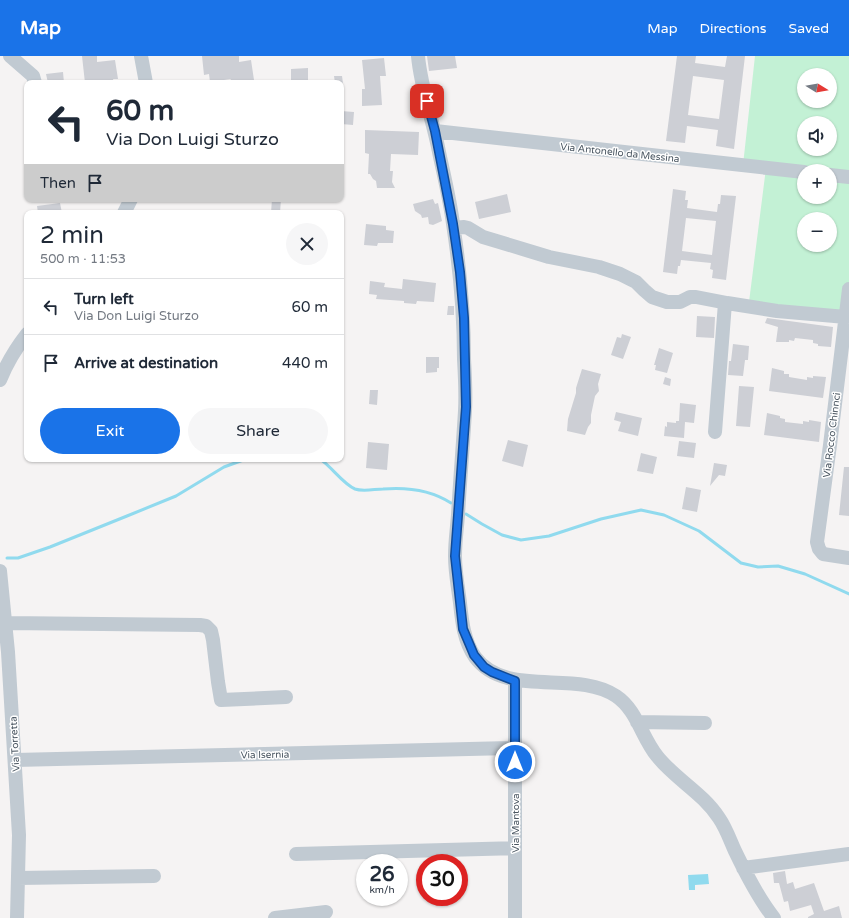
<!DOCTYPE html>
<html lang="en">
<head>
<meta charset="utf-8">
<style>
	:root { --surface:#fff; --page:#f6f6f7; --text:#1f2937; --muted:#747a83; --line:#e0e1e3; --accent:#1a73e8 }
	body { margin:0; font-family:"Varela Round",sans-serif; background:var(--page); color:var(--text); height:100vh; display:flex; flex-direction:column; font-size:15px; white-space:nowrap }
	* { box-sizing:border-box; margin:0 }
	p { font-size:13px; color:var(--muted) }
	.icon { flex:none; width:22px; height:22px; fill:none; stroke:currentColor; stroke-width:2; stroke-linecap:round; stroke-linejoin:round }
	.map { position:relative; flex:1; overflow:hidden }
	.details { position:absolute; left:24px; top:154px; width:320px; height:252px; display:flex; flex-direction:column; background:var(--surface); border-radius:8px; box-shadow:0 1px 3px #0004 }
	.details>* { flex:none }
	.top-card { position:absolute; left:24px; top:24px; width:320px; height:122px; border-radius:8px; box-shadow:0 1px 3px #0004; background:#fff; color:var(--text); overflow:hidden }
	.needle { width:26px; rotate:101deg }
	.fabs { position:absolute; left:797px; top:12px; display:grid; gap:8px }
	.fabs a { display:grid; place-items:center; width:40px; height:40px; border-radius:50%; background:var(--surface); box-shadow:0 1px 3px #0004; font-size:20px }
	.speed { position:absolute; left:356px; top:798px; display:flex; gap:8px; font-size:20px; font-weight:700; text-align:center }
	.speed>* { display:grid; place-content:center; width:52px; height:52px; border-radius:50%; background:var(--surface); box-shadow:0 1px 3px #0004; line-height:1 }
	.speed small { font-size:10px; font-weight:400 }
	.speed .limit { border:6px solid #d22; background:#fff; color:#111 }
	.pin { position:absolute; display:grid; place-items:center; width:34px; height:34px; color:#fff; margin:-17px; border-radius:8px; box-shadow:0 2px 6px #0006 }
	.me { position:absolute; width:44px; margin:-22px; rotate:0deg; stroke-linejoin:round; filter:drop-shadow(0 0 3px #0008) }
	.turn { display:flex; align-items:center; gap:14px; height:84px; padding:0 16px; font-size:18px }
	.turn .icon { width:52px; height:52px; stroke-width:2.5 }
	.turn b { display:block; font-size:28px; line-height:34px }
	.then { display:flex; align-items:center; height:38px; padding:0 16px; background:#0003; gap:8px; font-size:15px }
	.round { display:grid; place-items:center; flex:none; width:42px; height:42px; border-radius:21px; background:var(--page) }
	.head { display:flex; align-items:center; justify-content:space-between; height:68px; padding:0 16px }
	h1 { font-size:24px; font-weight:600; line-height:30px }
	.action { display:flex; gap:8px; margin-top:auto; padding:8px 16px }
	.action a { flex:1; height:46px; border-radius:24px; background:var(--accent); color:#fff; font-size:16px; font-weight:600; line-height:46px; text-align:center }
	.action a+a { background:var(--page); color:var(--text) }
	ul { padding:0; list-style:none }
	li { display:flex; align-items:center; gap:12px; height:56px; padding:0 16px; border-top:1px solid var(--line) }
	li div { flex:1 }
	li b { display:block; font-size:15px }
	li em { font-style:normal }
	header { display:flex; align-items:center; gap:24px; box-sizing:border-box; height:56px; padding:0 20px; background:var(--accent); color:#fff }
	header strong { font-size:19px }
	nav { display:flex; gap:22px; margin-inline-start:auto; font-size:14px }
	.map>svg:first-child { display:block }
	.green { fill:#c3f1d5; fill-rule:evenodd }
	.water { fill:#90daee }
	.lines { fill:none; stroke-linecap:round; stroke-linejoin:round }
	.stream { stroke:#90daee; stroke-width:3 }
	.building { fill:#cdcfd5; fill-rule:evenodd }
	.minor { stroke:#c1cad2; stroke-width:14 }
	.route-casing { stroke:#114b97; stroke-width:10 }
	.route { stroke:#1a73e8; stroke-width:7 }
	.labels { text-anchor:middle; stroke-width:3; stroke-linejoin:round; paint-order:stroke }
	.street-label { font-size:10px; fill:#4a5661; stroke:#fff }
</style>
</head>
<body>
<header>
<strong>Map</strong>
<nav><a>Map</a><a>Directions</a><a>Saved</a></nav>
</header>
<div class="map">
<svg width="849" height="862" viewBox="0 0 849 862">
	<rect width="100%" height="100%" fill="#f5f3f3"/>
	<path class="green" d="M755,0H849V257L749,246L766,112L743,109ZM804,19H830V45H804ZM804,67H830V93H804ZM804,115H830V141H804ZM804,163H830V189H804Z"/>
	<path class="water" d="M708,818L709,828L695,829V834H689L688,819Z"/>
	<g class="lines">
		<path class="stream" d="M320,403C331,410 343,428 355,433C363,436 375,433 383,433C407,431 431,434 451,447
			M466,458L482,468L502,479L521,484L549,480L601,463L641,454L664,459L699,475L741,507L758,511L778,510L805,518L849,538
			M7,502H18L50,491L127,460L176,440L224,411L246,403"/>
	</g>
	<path class="building" d="M82,0H97V6L115,4L118,23H113L114,27H85Z
		M202,0H239V6L251,4L254,24L229,26L231,23L210,26L209,18L204,19Z
		M427,0H455L457,12L429,15Z
		M677,0H696L695,7L725,11L727,0H745L734,93L716,90L718,74L687,70L685,87L666,85ZM693,20L724,24L719,63L688,59Z
		M384,2L386,20H380L382,49L362,50V33H365L362,4Z
		M308,12V27H291V13Z
		M63,16L64,27H48L46,18Z
		M334,20H342L343,27H335Z
		M341,55L354,56L353,69L341,68Z
		M365,74L419,76L418,99L391,98L390,115H393L392,126L395,132H377L376,125L373,123L370,118H368L369,98L365,97Z
		M673,133L686,135L685,144H688L687,152L717,156L718,148H720L721,139L736,140L726,224L712,222L713,214L710,213L711,207L681,204L680,210H678L677,218L663,216ZM686,162L716,165L712,199L682,195Z
		M507,138L511,156L479,163L475,146Z
		M272,143H281L280,157H271Z
		M433,143L435,148L438,147L442,165L433,169L429,168L428,161L422,162L421,159L415,155L413,148Z
		M60,147L62,157H38L37,150Z
		M366,168L386,170V174L394,175L393,187H378L377,190L364,189Z
		M403,223L436,227L434,246L417,245L416,248L404,247V245L376,243L377,239L369,238L370,225L385,227L384,231L402,233Z
		M448,250H454V259H447Z
		M697,260L715,261L714,282L696,281Z
		M767,262L833,271L831,291L818,290V288L813,287V284L795,282L794,285L789,284V286H776L778,271L765,267Z
		M622,278L631,281L623,303L611,299L617,281L621,282Z
		M733,288L749,290L748,304H745L743,320L728,319L729,305H731Z
		M659,292L673,297L667,317L655,314L656,309H654Z
		M426,301H439V312H437V316L426,317Z
		M772,312L784,315V318H789V321L807,324V321L813,322V320L826,321L823,342L769,335Z
		M582,313L601,318L598,328L599,335L595,340L591,359V367L588,371L585,379L567,375L568,363L576,337V332Z
		M665,321L671,323L670,330L663,328Z
		M739,330L754,331L750,371L736,370Z
		M370,334H378L377,349L369,348Z
		M680,347L696,349L694,367L685,366L684,382L664,380L665,370L667,371V366L676,367V365H679Z
		M616,356L642,362L638,380L618,375L621,366L614,364Z
		M767,357L780,360V362L785,363V366L803,368V365L809,366V364L821,366L819,386L764,379Z
		M508,384L528,389L523,411L502,405Z
		M679,385L696,387L694,402L677,400Z
		M368,386L389,388L387,414L366,412Z
		M641,397L657,401L653,418L637,415Z
		M714,407L727,409L725,420L719,419L710,430Z
		M844,411H849V460L839,459Z
		M686,431L701,434L697,456L682,453Z
		M785,815L787,828L793,826L795,833L814,827L824,855L839,850L842,862H808V861L814,858L811,849L790,855L788,845L784,846L779,827H774L773,817Z"/>
	<g class="lines">
		<path class="minor" d="M10,0L33,20L35,27
			M141,0L146,27
			M418,0C421,33 433,64 439,96C444,120 450,144 453,168C460,213 464,258 464,303C465,320 466,338 465,355C463,389 460,424 458,459C457,472 455,486 455,500C455,516 458,531 460,547C462,566 464,585 475,601C506,643 576,613 616,640C637,654 642,682 657,700C675,723 703,737 719,762C726,772 730,784 735,795C746,818 758,842 774,862
			M435,75L804,116
			M830,119L849,121
			M124,157L131,143
			M454,172L464,171L468,172L483,181L503,187L549,201L599,211L620,218L636,226L644,234L652,241L667,246H680L690,241H696L727,247L777,255L846,261
			M849,233L830,389L817,486L819,493L823,498L849,502
			M0,324C7,307 16,292 27,278
			M715,376L725,247
			M0,515L8,596L19,779L17,862
			M5,567L200,569L206,570L211,575L213,584L218,626L221,644L286,641
			M515,625V862
			M637,666L705,667
			M15,704L515,692
			M296,798L515,792
			M743,812L849,798
			M18,822L154,820
			M275,862L326,856"/>
	</g>
	<g class="lines">
		<defs>
			<path id="route" d="M427,45L435,75L453,168L460,216L464,262L466,351L455,500L463,573L474,599L484,611L492,616L515,625V706"/>
		</defs>
		<use href="#route" class="route-casing"/>
		<use href="#route" class="route"/>
	</g>
	<g class="labels">
		<g class="street-label">
			<text transform="translate(620 96) rotate(6)" y="4">Via Antonello da Messina</text>
			<text transform="translate(831 379) rotate(-83)" y="4">Via Rocco Chinnci</text>
			<text transform="translate(14 688) rotate(-93)" y="4">Via Torretta</text>
			<text transform="translate(265 698) rotate(-1)" y="4">Via Isernia</text>
			<text transform="translate(515 767) rotate(-90)" y="4">Via Mantova</text>
		</g>
	</g>
</svg>
<div class="fabs">
<a><svg class="needle" viewBox="-14 -14 28 28"><path d="M0-13l5 13h-10z" fill="#e53935"/><path d="M0 13l5-13h-10z" fill="#747a83"/></svg></a>
<a><svg class="icon" aria-label="sound" viewBox="0 0 24 24"><path d="M4 9h4l5-4v14l-5-4H4zM17 9q2 3 0 6"/></svg></a>
<a>+</a>
<a>−</a>
</div>
<div class="speed"><div>26<small>km/h</small></div><div class="limit">30</div></div>
<div class="pin" style="left:427px;top:45px;background:#d93025"><svg class="icon" aria-label="arrive" viewBox="0 0 24 24"><path d="M6 21V4h12l-3 4 3 4H6"/></svg></div>
<svg class="me" style="left:515px;top:706px" viewBox="-20 -20 40 40"><circle r="17" fill="#1a73e8" stroke="#fff" stroke-width="3"/><path d="M0-11L8 9 0 5-8 9z" fill="#fff"/></svg>
<div class="top-card">
<div class="turn"><svg class="icon" aria-label="left" viewBox="0 0 24 24"><path d="M17 20v-9H6M10 6l-5 5 5 5"/></svg><div><b>60 m</b>Via Don Luigi Sturzo</div></div>
<div class="then">Then<svg class="icon" aria-label="arrive" viewBox="0 0 24 24"><path d="M6 21V4h12l-3 4 3 4H6"/></svg></div>
</div>
<section class="details">
<div class="head"><div><h1>2 min</h1><p>500 m · 11:53</p></div><a class="round"><svg class="icon" aria-label="close" viewBox="0 0 24 24"><path d="M6 6l12 12M18 6L6 18"/></svg></a></div>
<ul>
<li><svg class="icon" aria-label="left" viewBox="0 0 24 24"><path d="M17 20v-9H6M10 6l-5 5 5 5"/></svg><div><b>Turn left</b><p>Via Don Luigi Sturzo</p></div><em>60 m</em></li>
<li><svg class="icon" aria-label="arrive" viewBox="0 0 24 24"><path d="M6 21V4h12l-3 4 3 4H6"/></svg><div><b>Arrive at destination</b></div><em>440 m</em></li>
</ul>
<div class="action"><a>Exit</a><a>Share</a></div>
</section>
</div>
</body>
</html>
